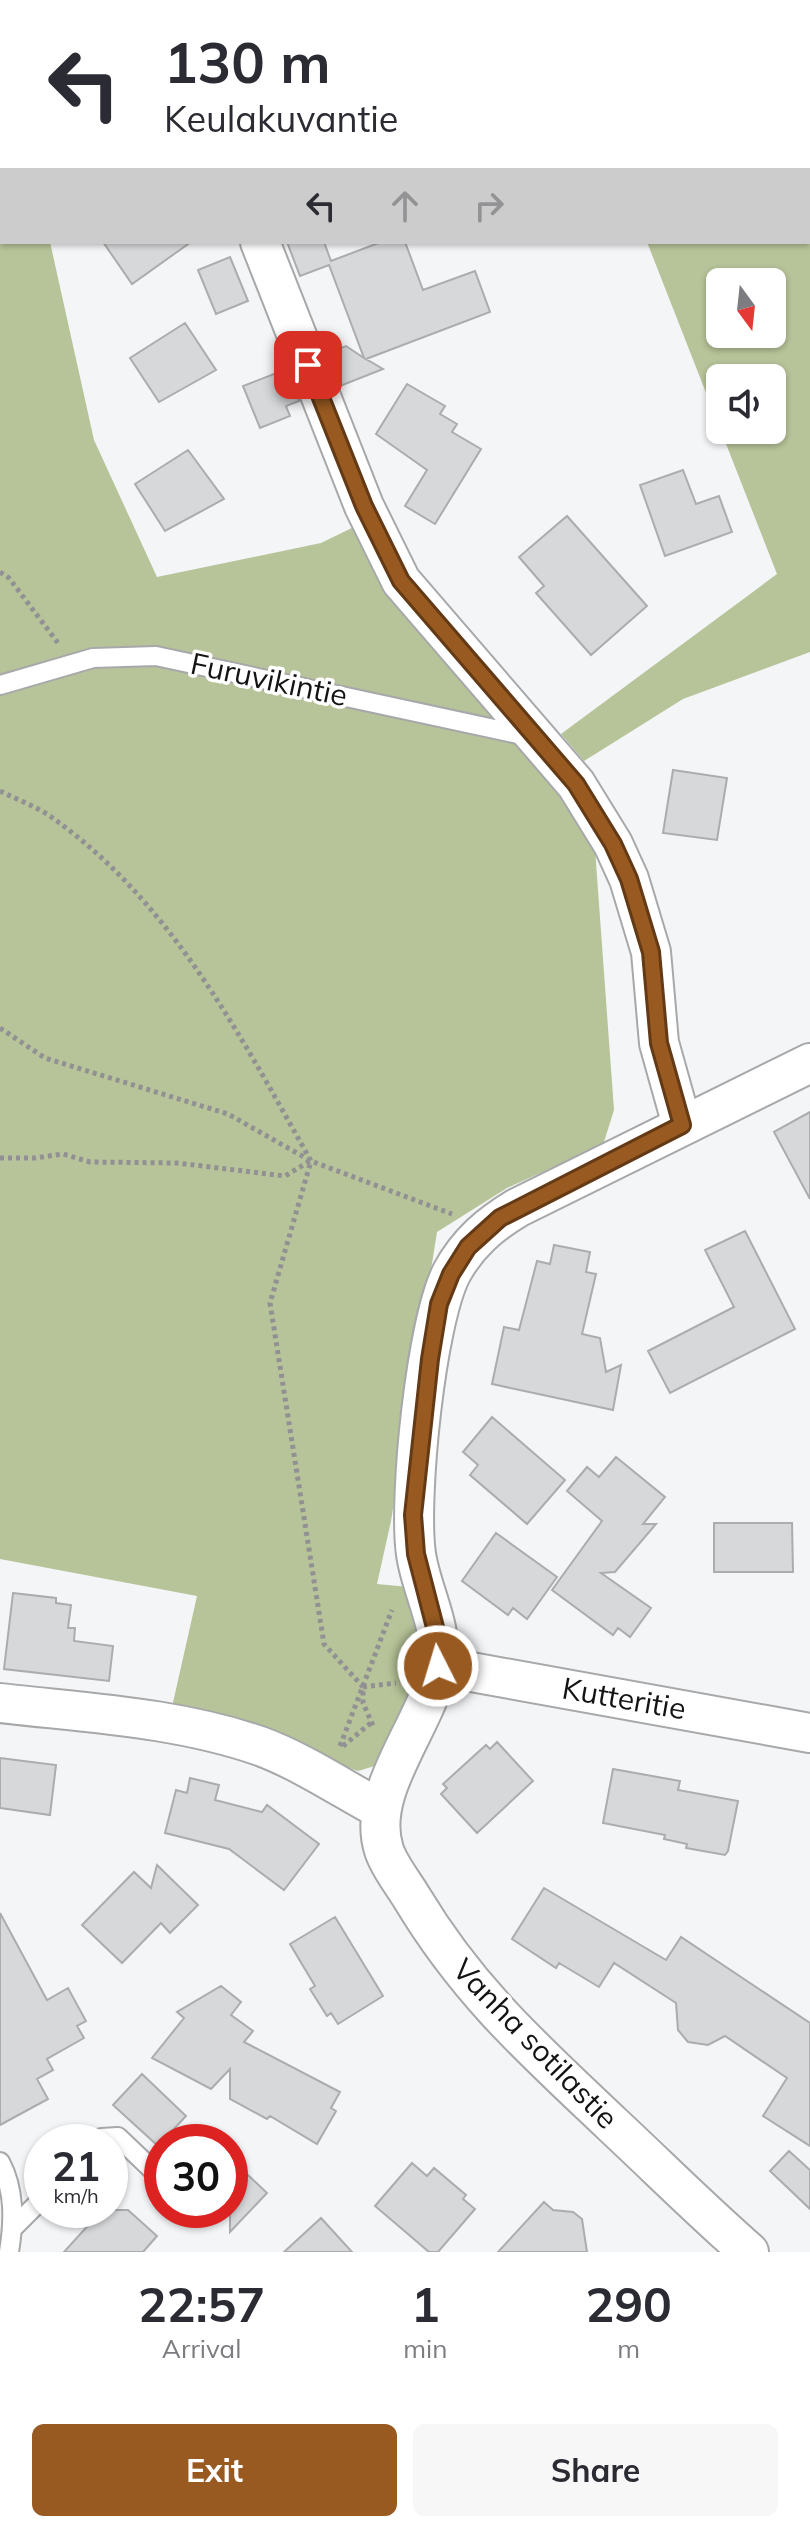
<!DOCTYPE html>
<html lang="en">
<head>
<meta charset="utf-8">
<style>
	:root { --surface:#fff; --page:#f7f7f7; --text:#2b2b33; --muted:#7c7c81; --accent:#985a20 }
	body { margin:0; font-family:Mulish,sans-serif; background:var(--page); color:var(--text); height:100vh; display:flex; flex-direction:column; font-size:30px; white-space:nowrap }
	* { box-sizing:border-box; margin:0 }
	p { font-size:26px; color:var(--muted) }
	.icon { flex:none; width:44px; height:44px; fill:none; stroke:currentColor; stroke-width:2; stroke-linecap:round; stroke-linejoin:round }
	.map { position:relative; height:2252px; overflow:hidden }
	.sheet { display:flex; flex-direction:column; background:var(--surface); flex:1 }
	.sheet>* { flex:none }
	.guide { position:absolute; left:0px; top:0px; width:810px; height:244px; box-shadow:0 2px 6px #0004; background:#fff; color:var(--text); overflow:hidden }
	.needle { width:52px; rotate:165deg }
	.controls { position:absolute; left:706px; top:268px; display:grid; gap:16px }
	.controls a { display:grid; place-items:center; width:80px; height:80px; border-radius:12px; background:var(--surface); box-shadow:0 2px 6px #0004; font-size:40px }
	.speed { position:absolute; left:24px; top:2124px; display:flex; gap:16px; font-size:40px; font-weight:700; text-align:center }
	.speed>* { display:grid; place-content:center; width:104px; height:104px; border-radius:50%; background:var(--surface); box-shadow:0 2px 6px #0004; line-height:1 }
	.speed small { font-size:20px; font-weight:400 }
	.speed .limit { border:12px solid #d22; background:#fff; color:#111 }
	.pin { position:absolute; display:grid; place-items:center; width:68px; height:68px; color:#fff; margin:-34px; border-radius:16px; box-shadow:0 4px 12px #0006 }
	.me { position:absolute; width:88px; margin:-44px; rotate:355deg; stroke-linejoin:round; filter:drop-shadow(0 0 6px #0008) }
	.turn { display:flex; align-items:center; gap:28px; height:168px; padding:0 32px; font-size:36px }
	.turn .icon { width:104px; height:104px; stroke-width:2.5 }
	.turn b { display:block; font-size:56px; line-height:68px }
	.lanes { display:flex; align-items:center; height:76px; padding:0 32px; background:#0003; justify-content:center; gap:40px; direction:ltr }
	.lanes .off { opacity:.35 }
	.eta { display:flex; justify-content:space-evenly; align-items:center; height:136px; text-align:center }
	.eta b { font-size:48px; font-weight:700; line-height:56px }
	.cta { display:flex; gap:16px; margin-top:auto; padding:16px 32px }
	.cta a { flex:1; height:92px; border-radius:12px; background:var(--accent); color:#fff; font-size:32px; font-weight:700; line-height:92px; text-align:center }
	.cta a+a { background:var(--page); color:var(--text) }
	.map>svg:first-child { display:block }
	.forest { fill:#b7c399; fill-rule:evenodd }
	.building { fill:#d7d8da; stroke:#abacae; stroke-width:2 }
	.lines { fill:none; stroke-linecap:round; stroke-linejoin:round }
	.lane-casing { stroke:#a7a8aa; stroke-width:22 }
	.street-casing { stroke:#a7a8aa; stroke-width:42 }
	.path { stroke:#919193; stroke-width:5; stroke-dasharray:4 4; stroke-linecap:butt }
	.lane { stroke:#fff; stroke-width:18 }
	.street { stroke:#fff; stroke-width:38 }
	.route-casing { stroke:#633a15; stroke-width:20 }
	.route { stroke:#985a20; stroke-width:14 }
	.labels { text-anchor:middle; stroke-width:7; stroke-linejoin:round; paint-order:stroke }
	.street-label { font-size:30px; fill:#131314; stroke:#fff }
</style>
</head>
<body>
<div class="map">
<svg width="810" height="2252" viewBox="0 0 810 2252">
	<rect width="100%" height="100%" fill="#f4f5f7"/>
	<path class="forest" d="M0,0H114L2,2V242H50L94,440L157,577L321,543L358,525L553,784L595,849L614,1110L603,1145L507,1188L437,1232L391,1521L377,1584L409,1587L419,1659L397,1732L378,1765L358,1771L172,1707L197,1596L0,1559Z
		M559,0H810V652L683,699L584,761L561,734L777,574L647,242H808V2ZM720,282H772V334H720ZM720,378H772V430H720Z"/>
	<path class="building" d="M103,242H191L132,284Z
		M287,242H324L331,261L381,242H405L423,290L475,271L490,312L366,359L383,369L340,386L328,353L346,346L364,358L329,265L300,276Z
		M230,257L248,301L216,314L198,270Z
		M185,323L216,370L159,402L130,358Z
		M287,369L299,401L286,406L290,416L260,428L243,386Z
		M407,384L445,406L440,414L457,424L452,432L481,449L435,524L405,506L427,470L376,434Z
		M188,450L224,499L165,531L135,484Z
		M683,470L696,504L719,496L732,532L665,556L640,485Z
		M567,516L647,606L591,655L536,593L544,586L519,557Z
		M673,770L727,778L717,840L663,833Z
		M810,1112V1199L774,1132Z
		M745,1231L795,1329L670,1393L648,1351L734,1307L705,1250Z
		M554,1245L590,1252L586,1272L596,1274L582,1334L600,1338L606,1372L621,1365L613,1410L492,1384L504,1327L519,1330L537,1261L550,1264Z
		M492,1417L565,1480L527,1524L470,1475L478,1465L463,1452Z
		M616,1457L665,1497L643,1524H656L615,1572L601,1573L651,1608L630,1637L618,1628L613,1635L552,1590L602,1521L567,1491L587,1467L599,1477Z
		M714,1523H792L793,1572H714Z
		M496,1533L557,1577L527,1619L513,1608L508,1615L462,1581Z
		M13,1593L56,1598V1603L71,1605L68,1628H75L74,1641L113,1646L109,1681L4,1669Z
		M497,1742L533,1781L477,1833L441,1794L447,1788L443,1784L486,1745L490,1749Z
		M0,1758L56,1765L50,1815L0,1808Z
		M613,1769L680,1781L678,1790L738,1801L728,1851L725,1855L686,1848L687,1844L664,1839L665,1835L603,1823Z
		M190,1778L219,1785L215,1800L262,1812L267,1805L319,1844L284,1890L229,1849L165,1833L176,1790L187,1793Z
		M157,1865L198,1905L170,1933L161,1923L122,1963L82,1925L134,1872L151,1888Z
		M544,1888L666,1960L681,1937L810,2023V2146L763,2116L787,2078L725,2036L708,2045L688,2042L678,2030L676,2003L614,1963L599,1987L559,1963L556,1968L512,1939Z
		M0,1913L47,2000L68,1988L86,2021L77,2026L84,2038L47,2059L53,2070L37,2079L48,2099L0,2125Z
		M335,1917L383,1996L338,2024L331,2013L327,2016L310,1989L315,1986L290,1944Z
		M221,1986L241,2002L231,2015L253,2031L244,2042L340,2092L331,2108L336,2111L317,2144L270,2116L267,2119L230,2099V2069L211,2089L152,2058L184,2018L177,2012Z
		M142,2074L186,2116L158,2146L113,2105Z
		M789,2151L810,2170V2209L770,2171Z
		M230,2158L267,2193L230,2232Z
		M412,2163L427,2176L434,2168L466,2195L463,2199L475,2209L438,2252H429L375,2206Z
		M544,2202L553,2210L573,2212L582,2219L587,2252H498Z
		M102,2210H128L157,2236L143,2252H64Z
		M321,2218L352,2252H284Z"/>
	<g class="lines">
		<defs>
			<path id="lane" d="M0,685L93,658L156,656L527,736
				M97,2142L101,2138L118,2137L162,2179
				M0,2162C15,2190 14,2221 9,2252
				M13,2228L42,2199"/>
			<path id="street" d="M166,0L167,2
				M260,242L364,506L401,581L576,784L613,844L629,879L651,952L659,1043L682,1125
				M438,1666L810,1733
				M0,1703C87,1713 176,1717 260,1746C301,1761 341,1788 380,1809
				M749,2252C702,2211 658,2167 613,2125C534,2050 469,1993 412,1898C403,1883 389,1866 384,1850C364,1789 431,1721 438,1663C443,1626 421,1590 416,1554C408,1498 426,1321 452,1272C468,1243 489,1225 517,1208L810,1063"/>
		</defs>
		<use href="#lane" class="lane-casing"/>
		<use href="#street" class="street-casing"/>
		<path class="path" d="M801,2L803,0
			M0,77L2,78
			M808,95L810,98
			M0,572L9,578L58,643
			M0,791C18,800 38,807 54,819C172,903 241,1037 311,1161L270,1303L324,1644L363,1687V1703L374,1728
			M0,1028L45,1058L228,1114L311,1161L452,1214
			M0,1158H35L63,1154L90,1162L177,1163L285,1176L310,1161
			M363,1687L396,1683
			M340,1746L392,1610
			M343,1746L372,1722"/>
		<use href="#lane" class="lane"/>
		<use href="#street" class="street"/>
	</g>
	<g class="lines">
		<defs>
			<path id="route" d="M308,365L364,506L401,581L576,784L613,844L629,879L651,952L659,1043L682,1125L500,1218L468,1247L451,1274L439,1304L430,1359L413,1515L416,1554L437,1635L438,1666"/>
		</defs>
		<use href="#route" class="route-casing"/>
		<use href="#route" class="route"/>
	</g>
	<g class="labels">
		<g class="street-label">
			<text transform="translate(269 680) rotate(12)" y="10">Furuvikintie</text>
			<text transform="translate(624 1699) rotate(10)" y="10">Kutteritie</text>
			<text transform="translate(535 2044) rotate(46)" y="10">Vanha sotilastie</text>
		</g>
	</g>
</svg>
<div class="controls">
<a><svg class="needle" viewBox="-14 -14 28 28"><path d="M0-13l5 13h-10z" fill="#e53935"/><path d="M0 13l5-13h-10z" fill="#7c7c81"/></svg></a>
<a><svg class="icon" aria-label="sound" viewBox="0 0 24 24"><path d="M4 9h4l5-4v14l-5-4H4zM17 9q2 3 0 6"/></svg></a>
</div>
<div class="speed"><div>21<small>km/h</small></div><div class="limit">30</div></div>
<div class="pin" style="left:308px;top:365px;background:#d93025"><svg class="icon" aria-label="arrive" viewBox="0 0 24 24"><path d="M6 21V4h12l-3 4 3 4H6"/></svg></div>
<svg class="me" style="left:438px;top:1666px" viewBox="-20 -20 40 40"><circle r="17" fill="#985a20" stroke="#fff" stroke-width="3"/><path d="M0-11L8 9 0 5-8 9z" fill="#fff"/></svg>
<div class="guide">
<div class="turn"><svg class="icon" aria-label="left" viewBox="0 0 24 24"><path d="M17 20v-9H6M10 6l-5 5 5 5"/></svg><div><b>130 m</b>Keulakuvantie</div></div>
<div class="lanes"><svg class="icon" aria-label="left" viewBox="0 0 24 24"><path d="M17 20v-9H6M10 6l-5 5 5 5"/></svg><svg class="icon off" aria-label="ahead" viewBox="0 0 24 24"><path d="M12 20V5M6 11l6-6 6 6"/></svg><svg class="icon off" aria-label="right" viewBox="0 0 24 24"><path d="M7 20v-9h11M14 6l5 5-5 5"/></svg></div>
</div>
</div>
<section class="sheet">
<div class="eta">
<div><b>22:57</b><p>Arrival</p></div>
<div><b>1</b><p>min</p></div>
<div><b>290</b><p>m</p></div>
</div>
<div class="cta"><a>Exit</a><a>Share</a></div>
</section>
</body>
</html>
